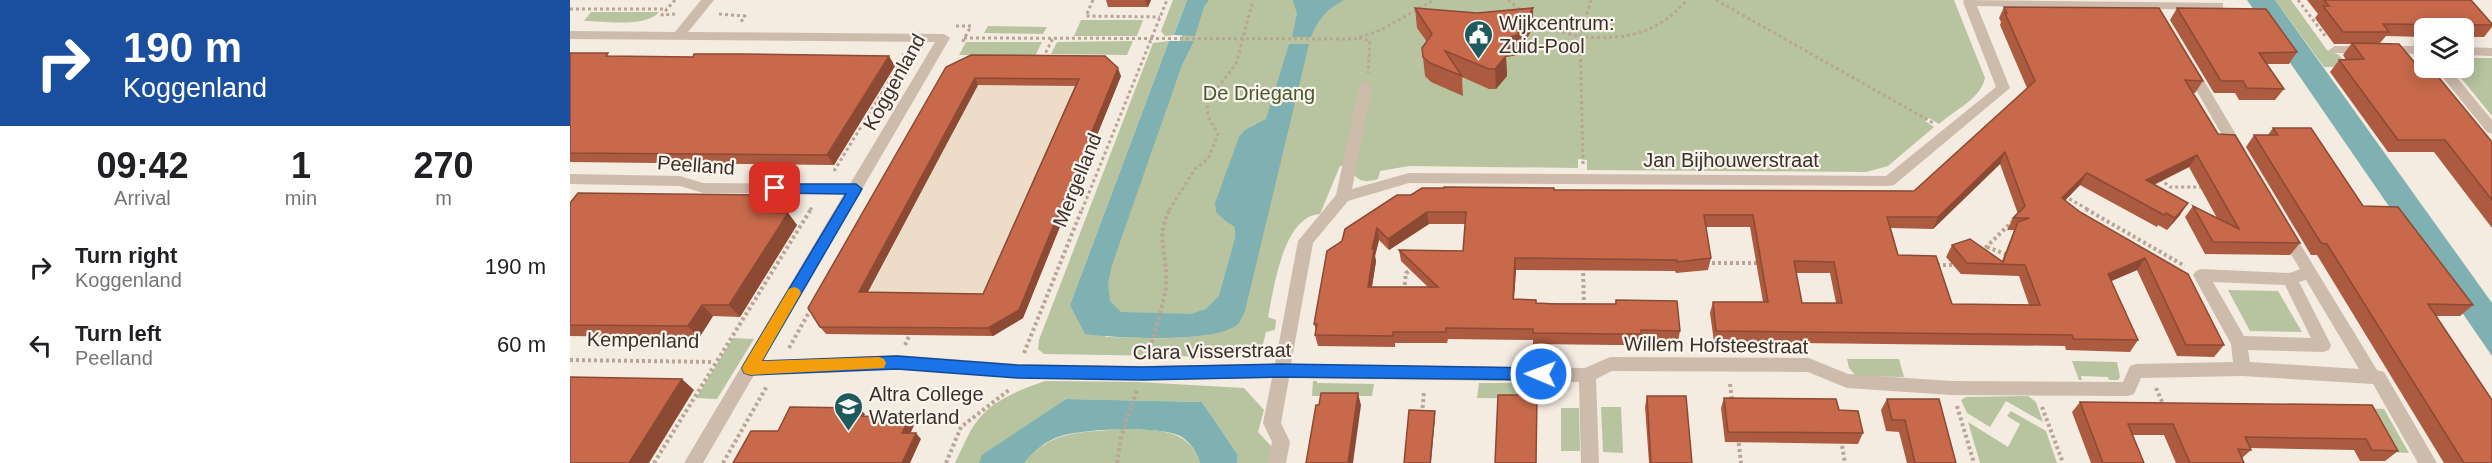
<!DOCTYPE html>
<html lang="en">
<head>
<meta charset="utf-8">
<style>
	:root { --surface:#fff; --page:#f2f2f2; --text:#202124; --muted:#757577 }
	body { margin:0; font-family:Helvetica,sans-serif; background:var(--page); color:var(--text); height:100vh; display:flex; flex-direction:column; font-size:22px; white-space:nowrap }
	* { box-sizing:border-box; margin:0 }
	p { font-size:20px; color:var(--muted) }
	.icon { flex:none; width:33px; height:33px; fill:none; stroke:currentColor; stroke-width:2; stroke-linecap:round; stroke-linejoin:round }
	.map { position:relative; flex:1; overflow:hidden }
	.details { display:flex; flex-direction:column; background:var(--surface); width:570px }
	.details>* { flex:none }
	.hud { background:#1a4fa0; color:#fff; overflow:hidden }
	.controls { position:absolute; left:1844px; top:18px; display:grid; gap:12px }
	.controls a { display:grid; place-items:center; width:60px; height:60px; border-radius:9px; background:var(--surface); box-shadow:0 3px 15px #0003; font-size:30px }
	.pin { position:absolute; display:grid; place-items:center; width:51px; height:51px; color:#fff; margin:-26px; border-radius:12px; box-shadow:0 3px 9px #0006 }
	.me { position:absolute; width:66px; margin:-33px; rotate:271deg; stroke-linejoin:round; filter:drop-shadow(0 0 4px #0008) }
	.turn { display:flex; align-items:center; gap:21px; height:126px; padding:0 24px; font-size:27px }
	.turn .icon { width:78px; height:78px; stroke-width:2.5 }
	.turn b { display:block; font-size:42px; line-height:51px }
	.eta { display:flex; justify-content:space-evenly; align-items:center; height:102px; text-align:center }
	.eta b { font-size:36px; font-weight:600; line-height:42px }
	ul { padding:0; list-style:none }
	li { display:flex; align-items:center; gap:18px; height:78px; padding:0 24px }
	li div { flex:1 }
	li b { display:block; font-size:22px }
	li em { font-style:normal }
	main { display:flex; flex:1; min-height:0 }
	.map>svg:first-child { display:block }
	.green { fill:#b8c4a0 }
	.plaza { fill:#ecdcc8 }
	.water { fill:#7fb0b2 }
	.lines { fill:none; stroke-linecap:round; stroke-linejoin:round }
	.path-far1 { stroke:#b9a596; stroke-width:3; stroke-dasharray:3 3; stroke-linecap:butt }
	.path { stroke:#b9a596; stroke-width:4; stroke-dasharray:3 3; stroke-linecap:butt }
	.minor { fill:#cdbbac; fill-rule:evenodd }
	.wall { fill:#ac5a40; fill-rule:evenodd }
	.shaded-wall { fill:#8c4a34 }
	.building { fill:#c8694b; stroke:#8c4a34; stroke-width:1.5; fill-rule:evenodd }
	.route { fill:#1a73e8; stroke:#114b97; stroke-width:1.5 }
	.slow { fill:#f59e0b }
	.labels { text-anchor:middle; stroke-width:4.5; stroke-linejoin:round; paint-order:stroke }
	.poi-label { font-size:20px; fill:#3b302b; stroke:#fbf5ee; text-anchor:start }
	.street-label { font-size:20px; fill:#3b302b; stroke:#fbf5ee }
	.park-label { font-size:20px; fill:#4a5a2e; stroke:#fbf5ee }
</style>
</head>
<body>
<main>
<section class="details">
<div class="hud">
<div class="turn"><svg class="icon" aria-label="right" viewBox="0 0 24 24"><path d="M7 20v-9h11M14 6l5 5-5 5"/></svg><div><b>190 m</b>Koggenland</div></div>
</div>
<div class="eta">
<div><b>09:42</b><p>Arrival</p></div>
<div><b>1</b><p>min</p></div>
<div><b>270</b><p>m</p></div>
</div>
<ul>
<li><svg class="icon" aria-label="right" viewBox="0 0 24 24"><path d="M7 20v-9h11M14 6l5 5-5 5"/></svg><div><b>Turn right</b><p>Koggenland</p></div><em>190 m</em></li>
<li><svg class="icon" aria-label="left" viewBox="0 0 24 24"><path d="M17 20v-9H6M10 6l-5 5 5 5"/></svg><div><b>Turn left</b><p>Peelland</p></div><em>60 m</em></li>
</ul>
</section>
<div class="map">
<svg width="1922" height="463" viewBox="0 0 1922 463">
	<rect width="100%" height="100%" fill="#f4ebe1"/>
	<path class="green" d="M603,0H617L604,35L595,36L591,31Z
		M626,0H1384L1415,78C1410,100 1384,110 1369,124L1359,118L1355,121L1364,127L1318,166L1296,172L1017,170V160L1008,159V168L839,166L810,171L808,179C797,182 792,183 784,175L786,166H770L750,214C713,216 704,288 698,317L706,320L705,330L696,332L690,356L658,357L474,354L468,349L469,340L583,43L599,41L500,305L536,337C579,337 629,344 668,324L665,307L601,327L529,319L524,293L604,55Z
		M1705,0H1721L1757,50L1769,55L1779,67H1754Z
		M21,12H89C76,28 34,21 14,21Z
		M511,20H573L567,36H504Z
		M418,26L477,27L473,34L414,33Z
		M563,41L557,55L481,54L487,42Z
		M396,42H472L465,56L389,55Z
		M1893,58H1922V116L1883,68H1893Z
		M1658,290L1708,291L1732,332L1680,331Z
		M163,338L184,339L147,399L126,398Z
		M1277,359H1329L1334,377L1286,376L1279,368Z
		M1502,361L1547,362L1550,377L1548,380H1539L1538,377L1511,376L1512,380H1509Z
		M475,381L568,382L674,388L694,410L688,432L702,447L699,463H667L668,455L632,402L496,399L413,455L409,463H385C393,447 400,427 413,414C428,398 455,388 475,381Z
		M743,381H747V383L804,384L802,396H742Z
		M909,383H981L983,399L907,398Z
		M1458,396L1466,402L1473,422L1436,401L1420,427L1397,413L1391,400L1396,397Z
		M1031,407H1051L1053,453L1033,452Z
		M991,408H1009L1010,451H991Z
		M1795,408L1814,409L1839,453L1819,452Z
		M1441,411L1476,431L1487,463H1410L1398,422L1438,447L1450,424L1437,416Z
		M552,429C584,430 619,427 630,463H454C482,429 512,433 552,429Z"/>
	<path class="plaza" d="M406,83L434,86H507L420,296L297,295L406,89Z"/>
	<path class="water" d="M617,0H639L634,7L625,36L604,35Z
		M723,0H774C757,9 748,19 741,37H722L727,14Z
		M1677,0H1705L1922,303V356Z
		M599,41H624L612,65L542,265L538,283L540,301L551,312L621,314L636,309L649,296L665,238V227L657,222L646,212L645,203L669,137L675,130L696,119L719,44H739L675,311C673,315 671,321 668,324C647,344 545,338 515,334L500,305Z
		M496,399L632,402L668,455L667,463H630C627,453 621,443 612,437C592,425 513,429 491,436C475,441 464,451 454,463H409L412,455Z"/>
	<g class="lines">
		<path class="path-far1" d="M105,0L92,15L105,14
			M523,0L516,16L590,17
			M938,0L954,13
			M1146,0L1365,124
			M1728,0L1756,37
			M0,9H97
			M149,14L175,16L171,22
			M960,17L981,29L1010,37L1021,0
			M386,26H401L392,43
			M394,38L784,39L811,30L864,0
			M789,38L800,41L798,73
			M473,58L483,38
			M1013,164L1010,37C1056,39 1085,36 1117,0
			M264,171L335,55H332
			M1590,179L1600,187H1633
			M1494,196L1519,210
			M240,210L243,206
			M512,210L597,0
			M599,210L625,169L638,159L648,134L638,116L637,102L666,64L683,0"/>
		<path class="path" d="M1516,209L1615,266
			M1417,247L1438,255
			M1411,252L1444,220
			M1136,263H1191
			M1367,265H1386
			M1013,267L1014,308
			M834,291L836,273L843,269
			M335,345L342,330
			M219,348L242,307
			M454,353L512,209
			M578,354C584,332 593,309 596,286C599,257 584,238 600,209
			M0,360L144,362
			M1160,384L1162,400
			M1586,388L1594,406
			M1387,406L1404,463
			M1472,407L1493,463
			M852,414L854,392
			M1168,437L1171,463
			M1271,440L1275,463
			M84,463L241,209
			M153,463L197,386
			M376,463L391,427L439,390
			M547,463L551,437L567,390"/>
		<path class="minor" d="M131,0H144L118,32L374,34L380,38L192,361L327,355L447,364L572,366L705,364L728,241L766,195L790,83L795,82L802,86L782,189L839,173L1316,176L1426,87L1393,2L1394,0L1653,3V9L1649,10L1407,6L1440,88L1324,185L1319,186L839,183L778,201L743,243L721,364L1015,368L1040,357L1239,358L1278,374L1381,381L1553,382L1560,366L1566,364L1663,362L1661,344L1623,275L1626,271L1631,269L1720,273L1730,269L1708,233L1711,229H1721L1807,370L1814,372L1867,463H1848L1803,384L1672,376L1571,378L1564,394L1558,396L1381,395L1277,388L1238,372L1042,371L1026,379L1029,463H1011L1009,382L719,378L711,423L720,442L716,463H698L702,442L693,423L702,378L572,380L447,378L327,369L184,375L133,463H114L274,194L133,193L110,186L0,184V174L110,176L133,183L280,184L365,42L0,39V31L105,32ZM1736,280L1789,369L1680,362L1678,350L1753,352L1759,350L1761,345L1729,282ZM1643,282L1715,285L1741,338L1674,336Z
			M1765,46H1854V54L1760,53L1759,50Z
			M1893,47L1922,48V56L1893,55Z
			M1619,63L1624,64L1674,148L1676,152L1674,156H1664L1613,67Z
			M1865,68H1879L1922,120V134L1917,132Z"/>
	</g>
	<path class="wall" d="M536,0H581L578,7H538Z
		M1737,0H1901L1922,24V27L1914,37H1893V28H1854V37L1816,36L1810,43L1845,63L1922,142V228L1864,152H1818L1760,72L1769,60H1776L1773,55L1781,44H1764L1745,18L1748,14Z
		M1434,7L1633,81L1625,93H1622L1648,134L1730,243L1720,255L1635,254L1615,217L1623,206L1647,218L1619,167L1584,185L1610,215L1597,230L1588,225L1587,227L1510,185L1495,200L1510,212L1618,274L1654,345L1644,357L1607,356L1567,270L1541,281L1568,340L1560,352L1496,350L1495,346L1144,342L1140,313L1143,302H1193L1180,227H1136L1141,258L1138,270L1106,273L1105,271L946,270L944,299L966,303L1045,304L1046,300L1110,331L1108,342L1070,341V345H1046L963,344V340L878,339L877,343H825V347L748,346L745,335L746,330L744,324L757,251L841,195L984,190L1344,191L1457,88L1430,25L1431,22L1429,18ZM1430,164L1448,214L1443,218L1437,230H1444L1432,261L1382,245L1376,257L1391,274L1449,276L1459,305L1382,304L1328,255L1321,228L1363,229ZM859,224H895L893,251L829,250L831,261L858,287H802L806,261L805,256L809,240L819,250ZM1226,273H1260L1266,303H1232Z
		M845,8L963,28L947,55L936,57L937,76L926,89H919L892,77L893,96L861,82L855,76L852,48L857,42L847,28Z
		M1607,8L1727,52L1719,64H1697L1714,89L1705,100H1669L1665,93H1644L1600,20Z
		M0,53L41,56L325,66L264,165L0,162Z
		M376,67L551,76L453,318L423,336L256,334L250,327ZM408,85L505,86L413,294L298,292Z
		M1703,128L1793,206L1903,305L1890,316H1866L1922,463H1874L1747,255H1741L1676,147L1684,135H1698Z
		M0,203L214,207L210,213H218L227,225L170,317L143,316L129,338L0,336Z
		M1077,396L1122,463H1079L1075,407Z
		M1154,398L1269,410L1293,433L1288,444L1155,442L1151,408Z
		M1317,399L1386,463H1337L1329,432L1316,431L1311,410Z
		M1510,402L1802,405L1828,451L1815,461H1790L1784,450L1680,448L1681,450L1672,458L1674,463H1606L1594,435H1563L1574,463H1521L1502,412Z"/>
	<path class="shaded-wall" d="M575,0H581L578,7Z
		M963,8V28L947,55L936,57L937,76L926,89L925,69L936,38Z
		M319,56L325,66L264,165L257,155Z
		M548,68L551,76L453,318L423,336L418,328Z
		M405,78L408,85L294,299L289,292Z
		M1435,152L1430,164L1363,229L1368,217Z
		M1627,155L1619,167L1568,192L1576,180Z
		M1517,173L1510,185L1486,210L1492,198Z
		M204,195L214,207L202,224L193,212Z
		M1618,203L1610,215L1597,230L1605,218Z
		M857,212L859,224L819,250L818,239Z
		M218,213L227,225L170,317L159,305Z
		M807,228L809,240L805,256L806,261L800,298L798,287L802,249Z
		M945,258L946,270L943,311V299Z
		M1575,258L1567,270L1530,286L1538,274Z
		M132,305L143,316L129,338L118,326Z
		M112,379L124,390L79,463H59Z
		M788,393L791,405L783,463H778Z
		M289,408L295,414L291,422L285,416Z
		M865,411V417L861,463H860Z
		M340,417L345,423L338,439L332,433Z
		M346,433L351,439L340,463H332Z"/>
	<path class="building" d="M1754,0H1901L1922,24V25L1813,24L1819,32H1773L1753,6H1759Z
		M1434,7L1589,8L1633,81L1615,80L1648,134L1665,135L1730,243L1643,242L1623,206L1669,229L1627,155L1576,180L1618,203L1605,218L1596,213L1594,215L1517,173L1492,198L1510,212L1618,274L1654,345H1616L1575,258L1538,274L1568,340L1504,339L1502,335L1146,331L1143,302H1198L1183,215H1134L1141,258L1107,262V260L945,258L943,299L966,300V303L986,304H1046V300L1107,301L1110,331L1071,330V334H1048L963,333V329L876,328V332H823V336L745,335L747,324H744L757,251L772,241L775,229L827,195H841L852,188H874V187L984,188V190H996L1344,191L1465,81L1435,13H1437ZM1435,152L1455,206L1443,218H1459L1448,222L1433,262L1400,239L1382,245L1397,263L1455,265L1470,305L1382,304L1366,256L1328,255L1317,217H1368ZM857,212H896L893,251L829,250L868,287H798L804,249H802L807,228L818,239ZM1224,261L1264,262L1272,303H1232Z
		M845,8L907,13L963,8L947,35L936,38V56L925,69H919L875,51L892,76L860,63L853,57L852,48L862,34Z
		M1607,8L1696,9L1727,52L1689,53L1714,89L1677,88L1673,81H1651Z
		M1782,43L1829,44L1845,63H1854V68H1861L1922,142V200L1875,140H1828L1769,60L1794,59Z
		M0,53H38L36,56L123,57L124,54H171L319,56L257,155L0,153Z
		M401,55L535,56L548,68L449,310L418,328L250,327L238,308L376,67ZM405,78L509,79L413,294L289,292Z
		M1703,128H1741L1793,206L1828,207L1903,305L1858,304L1922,400V463H1894L1757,244L1751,243L1684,135H1708Z
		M8,193L204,195L193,212L218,213L159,305H132L118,326L0,325V203Z
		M0,377L112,379L59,463H0Z
		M751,393H788L778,463H736L746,405H749Z
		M928,395H967L966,463H925Z
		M1077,396H1116L1122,463H1081Z
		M1154,398L1266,399L1269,410L1288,411L1293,433L1158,432Z
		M1317,399H1369L1386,463H1345L1335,420H1322Z
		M1510,402L1802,405L1828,451L1802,450L1796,439L1675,437L1681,450L1668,449L1674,463H1620L1603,424H1558L1574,463H1533Z
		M220,407L289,408L285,416L340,417L332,433H346L332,463H163L181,431H208Z
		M839,410L865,411L860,463H834Z"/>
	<path class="route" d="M205,184H286L292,189L192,361L327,356L447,365L572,367L710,364L971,368L976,369L978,374L976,378L971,380L710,377L572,380L447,378L327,369L180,375L174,373L172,368L174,364L276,194L205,193L199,188Z"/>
	<path class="slow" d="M224,287L229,289L231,293L192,361L309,357L314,359L316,363L314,368L180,375L174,373L172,368L174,364L219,289Z"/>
	<defs>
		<symbol id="civic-pin" viewBox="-11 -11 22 30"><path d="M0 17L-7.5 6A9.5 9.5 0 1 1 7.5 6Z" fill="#1f5a5e" stroke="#fbf5ee"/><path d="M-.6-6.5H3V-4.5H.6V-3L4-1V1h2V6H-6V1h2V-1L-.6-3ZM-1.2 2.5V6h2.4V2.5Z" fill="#fff"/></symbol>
		<symbol id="school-pin" viewBox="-11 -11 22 30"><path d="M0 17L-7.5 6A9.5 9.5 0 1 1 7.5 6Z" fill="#1f5a5e" stroke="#fbf5ee"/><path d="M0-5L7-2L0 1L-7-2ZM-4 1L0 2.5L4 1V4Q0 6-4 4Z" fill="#fff"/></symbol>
	</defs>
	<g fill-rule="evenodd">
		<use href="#civic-pin" x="892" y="18" width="33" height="45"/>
		<use href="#school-pin" x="262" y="390" width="33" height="45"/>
	</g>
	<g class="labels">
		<g class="poi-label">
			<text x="929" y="30">Wijkcentrum:<tspan x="929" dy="23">Zuid-Pool</tspan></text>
			<text x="299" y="401">Altra College<tspan x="299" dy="23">Waterland</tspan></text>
		</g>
		<g class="street-label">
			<text transform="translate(324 82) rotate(-61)" y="7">Koggenland</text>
			<text x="1161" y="167">Jan Bijhouwerstraat</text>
			<text transform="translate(126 165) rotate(4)" y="7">Peelland</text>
			<text transform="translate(507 180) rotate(-68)" y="7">Mergelland</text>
			<text transform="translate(73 340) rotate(1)" y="7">Kempenland</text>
			<text transform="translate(1146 345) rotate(1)" y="7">Willem Hofsteestraat</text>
			<text transform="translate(642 351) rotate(-1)" y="7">Clara Visserstraat</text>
		</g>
		<g class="park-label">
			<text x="689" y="100">De Driegang</text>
		</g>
	</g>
</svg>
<div class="controls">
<a><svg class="icon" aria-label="layers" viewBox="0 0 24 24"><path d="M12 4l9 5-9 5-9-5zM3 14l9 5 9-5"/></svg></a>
</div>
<div class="pin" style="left:205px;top:188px;background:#d93025"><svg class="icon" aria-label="arrive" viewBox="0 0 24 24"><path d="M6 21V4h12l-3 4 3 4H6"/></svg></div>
<svg class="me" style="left:971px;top:374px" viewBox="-20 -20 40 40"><circle r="17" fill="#1a73e8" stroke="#fff" stroke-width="3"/><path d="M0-11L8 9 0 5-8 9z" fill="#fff"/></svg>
</div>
</main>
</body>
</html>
